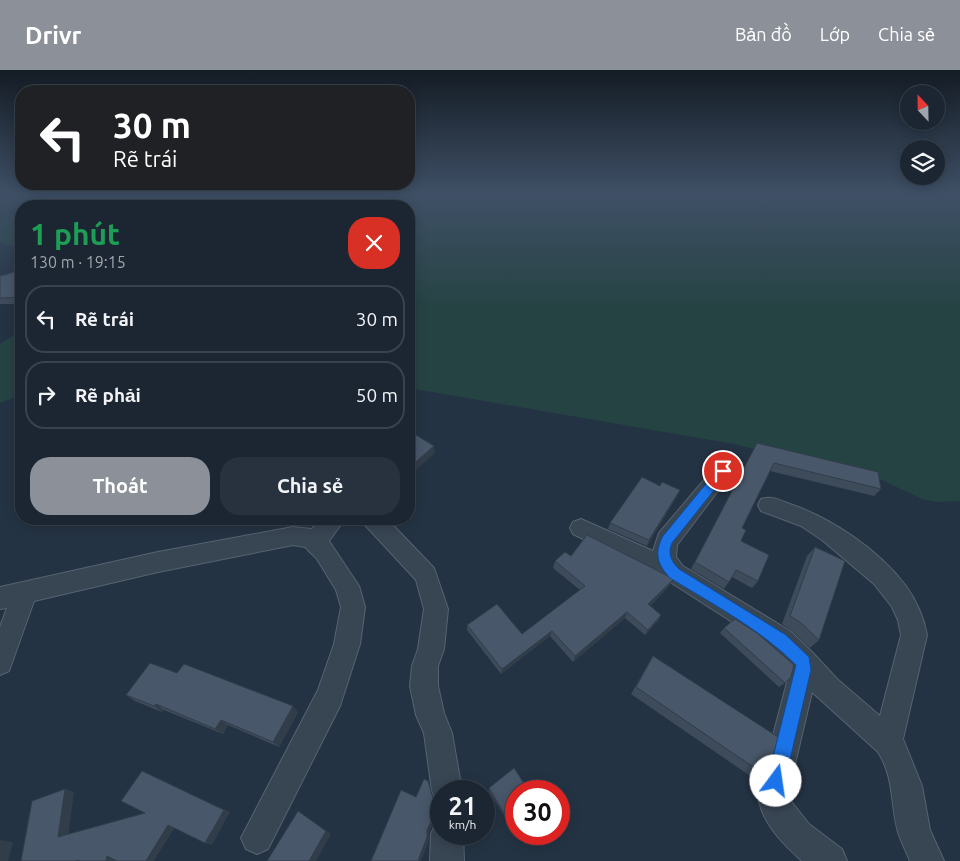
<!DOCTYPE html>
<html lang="vi">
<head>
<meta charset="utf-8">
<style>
	:root { --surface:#1b2632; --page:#28323e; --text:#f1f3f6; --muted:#a0a5ac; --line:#39434d; --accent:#8c9099 }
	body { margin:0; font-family:Ubuntu,sans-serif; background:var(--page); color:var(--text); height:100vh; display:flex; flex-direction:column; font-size:19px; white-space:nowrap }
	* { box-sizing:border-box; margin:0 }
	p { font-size:16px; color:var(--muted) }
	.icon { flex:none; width:28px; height:28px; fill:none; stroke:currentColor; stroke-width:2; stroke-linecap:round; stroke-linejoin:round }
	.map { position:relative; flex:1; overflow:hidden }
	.sheet { position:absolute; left:15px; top:130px; width:400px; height:325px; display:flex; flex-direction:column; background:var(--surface); border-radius:20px; box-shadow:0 2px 12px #0003,0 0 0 1px var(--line) }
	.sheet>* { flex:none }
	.banner { position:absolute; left:15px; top:15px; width:400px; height:105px; border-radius:20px; box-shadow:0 2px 12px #0003,0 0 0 1px var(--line); background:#202124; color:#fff; overflow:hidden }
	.needle { width:32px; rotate:338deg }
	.controls { position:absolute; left:900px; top:15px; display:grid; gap:10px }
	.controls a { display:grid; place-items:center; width:45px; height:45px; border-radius:50%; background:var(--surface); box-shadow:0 2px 12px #0003,0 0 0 1px var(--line); font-size:25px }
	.speed { position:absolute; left:430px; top:710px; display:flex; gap:10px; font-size:25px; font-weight:700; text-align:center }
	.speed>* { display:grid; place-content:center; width:65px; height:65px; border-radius:50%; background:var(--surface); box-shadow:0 2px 12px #0003,0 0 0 1px var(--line); line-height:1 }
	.speed small { font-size:12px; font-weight:400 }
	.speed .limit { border:8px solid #d22; background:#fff; color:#111 }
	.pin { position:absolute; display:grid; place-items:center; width:42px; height:42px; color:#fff; margin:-21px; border:2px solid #fff; border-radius:50%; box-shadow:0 1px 5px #0007 }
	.me { position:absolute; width:55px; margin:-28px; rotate:14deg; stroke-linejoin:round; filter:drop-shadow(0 0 4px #0008) }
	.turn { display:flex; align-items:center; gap:18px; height:105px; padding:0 15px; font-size:22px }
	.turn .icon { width:65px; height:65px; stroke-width:2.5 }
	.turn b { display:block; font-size:35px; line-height:42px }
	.round { display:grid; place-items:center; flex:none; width:52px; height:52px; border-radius:20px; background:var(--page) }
	.overview { display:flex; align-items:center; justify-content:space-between; height:85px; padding:0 15px }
	h1 { font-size:30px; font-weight:600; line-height:38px; color:#1e9e55 }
	.cta { display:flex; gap:10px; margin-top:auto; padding:10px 15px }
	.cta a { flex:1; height:58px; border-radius:20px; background:var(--accent); color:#fff; font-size:20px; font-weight:600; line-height:58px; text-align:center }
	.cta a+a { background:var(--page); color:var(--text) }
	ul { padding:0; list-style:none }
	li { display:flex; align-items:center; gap:15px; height:68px; margin:0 10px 8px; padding:0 5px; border:2px solid var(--line); border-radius:20px }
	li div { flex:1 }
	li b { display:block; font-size:19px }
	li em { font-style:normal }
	header { display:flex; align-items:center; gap:30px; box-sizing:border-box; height:70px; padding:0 25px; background:var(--accent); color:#fff }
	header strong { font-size:24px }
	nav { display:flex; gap:28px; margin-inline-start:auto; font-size:18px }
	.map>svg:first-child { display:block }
	.green { fill:#264344 }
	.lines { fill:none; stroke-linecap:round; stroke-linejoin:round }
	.minor-casing { stroke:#576370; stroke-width:2 }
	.minor { fill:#384553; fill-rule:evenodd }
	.wall { fill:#3e4b5b }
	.shaded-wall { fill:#323d4a }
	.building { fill:#48576a; stroke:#323d4a }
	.route { fill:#1a73e8; stroke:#114b97 }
</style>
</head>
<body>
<header>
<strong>Drivr</strong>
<nav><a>Bản đồ</a><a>Lớp</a><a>Chia sẻ</a></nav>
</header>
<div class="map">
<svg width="960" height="791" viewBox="0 0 960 791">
	<rect width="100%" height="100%" fill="#243343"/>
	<path class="green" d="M70,125H960V431L937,432L922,429L882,410L734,374L409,318V136H37Z
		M21,142V179H19L0,172V149Z
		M21,260V325L0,333V274Z"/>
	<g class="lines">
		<defs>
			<path id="minor" d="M723,393L730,396L733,401L677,475L676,487L683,496L790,561L813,583L837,609L880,646L901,565L898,550L892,537L874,514L822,470L801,456L761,441L758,435L761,429C771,426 778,429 787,433C830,447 878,479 906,516C916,530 924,548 927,565L903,669L922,716L930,760L944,791H910C906,781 901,772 898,762C890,734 895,709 878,682L812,622L791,711L790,730L809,754L842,779L847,791H802C784,775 764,755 759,731C758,724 760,717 761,711L791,597L757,568L667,510L573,464L570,458L573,452L581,449L653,481L659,463L716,396Z
				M321,449H345L329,471L359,516L365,537L360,574L340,636L268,779L257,784L246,779L241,768L318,620L334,574L341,537L336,520L317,489L305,477L293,475L158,502L34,531L9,601L0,605V557L7,538L0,539V517L158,482L293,457L312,459Z
				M362,449H387L434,498L448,539L444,579L438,596V616L444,643L452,663L462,721H441V734L436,732L432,721L424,663L416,645L410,616L412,596L418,579L424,539L416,510L365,455Z
				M441,750V764H463L464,791H430L431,764L436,753Z"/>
		</defs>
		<use href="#minor" class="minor-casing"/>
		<use href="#minor" class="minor"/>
	</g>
	<path class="wall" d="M21,195V234H0V206L15,202Z
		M753,381L881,419L874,426L770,401L742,458L741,471L758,511L752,518L732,507L724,519L691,499Z
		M660,416L680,420L677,426L647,476L608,459L610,453Z
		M815,477L819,570L810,578L791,560L782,554L807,486Z
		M571,486L670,515L650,536L661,545L658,551L645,565L625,548L573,592L550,566L501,604L467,560V555L522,564L580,520L553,498L555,491Z
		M724,558L785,613L779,617L720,563Z
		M653,586L768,707L759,712L631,624Z
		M177,603L298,642L279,677L228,655L223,664L164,640L162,642L135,631L126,625Z
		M489,718L516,750L510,755L489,721Z"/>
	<path class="shaded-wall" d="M434,376L435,383L409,406V398Z
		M680,420L677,426L647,476L649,470Z
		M674,509L670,515L645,540L648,534Z
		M627,542L625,548L573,592L575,586Z
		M661,545L658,551L645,565L648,560Z
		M552,561L550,566L501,604L502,599Z
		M156,634L164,640L162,642L154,636Z
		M293,636L298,642L279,677L273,672Z
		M221,650L228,655L223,664L215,659Z
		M142,701L230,742L212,775L205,773Z
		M65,719L74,722L68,769L58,767Z
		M441,731V737L429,763V770L421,791H418L427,760Z
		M298,741L331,764L316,791H309Z
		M168,755L175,757L154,791H146Z
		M0,770L13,772L8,791H0Z
		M107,786L115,787V791H106Z"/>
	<path class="building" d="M21,195V227L0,228V206L15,202Z
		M413,363L434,376L409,398V367Z
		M757,373L878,402L881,419L774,393L742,458L746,460L741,471L769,485L758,511L736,500L729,512L695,492Z
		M642,407L660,416L662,412L680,420L649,470L610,453Z
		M587,465L674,509L648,534L661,545L648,560L627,542L575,586L552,561L502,599L467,555L497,534L522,564L585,516L555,491L565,482L571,486Z
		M815,477L845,491L819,570L800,552L790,546Z
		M735,549L757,563L794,595L791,607L785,613L724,558Z
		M653,586L778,667L768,707L636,617Z
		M150,593L177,603L184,594L293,636L273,672L221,650L215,659L156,634L154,636L126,625Z
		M514,698L529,721H516V748L510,753L489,718Z
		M142,701L224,740L205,773L168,755L146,791H117L107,786L106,791H79V790L75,791H21L32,731L65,719L58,767L145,743L121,731Z
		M424,709L428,711L433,728L439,732L441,731L427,760V767L418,791H371L401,720L416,727Z
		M298,741L326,761L309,791H267Z"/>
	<linearGradient id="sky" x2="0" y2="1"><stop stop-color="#141c25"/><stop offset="0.53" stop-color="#3f5066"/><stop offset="1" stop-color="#3f5066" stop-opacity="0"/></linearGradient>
	<rect width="960" height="236" fill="url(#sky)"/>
	<path class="route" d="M723,396L727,398L729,401L727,404L672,473C667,484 672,492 679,499L786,565L809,587L811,600L785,711L782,717L776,720L770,717L767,711L796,595C760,559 714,535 670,508C657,494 654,483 663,466L719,398Z"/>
</svg>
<div class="controls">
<a><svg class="needle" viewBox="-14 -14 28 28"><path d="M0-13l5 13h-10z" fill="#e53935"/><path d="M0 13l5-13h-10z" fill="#a0a5ac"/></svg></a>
<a><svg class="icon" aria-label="layers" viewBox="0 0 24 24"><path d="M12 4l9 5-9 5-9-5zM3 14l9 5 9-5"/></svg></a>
</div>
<div class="speed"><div>21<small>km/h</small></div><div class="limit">30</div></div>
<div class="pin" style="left:723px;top:401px;background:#d93025"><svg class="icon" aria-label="arrive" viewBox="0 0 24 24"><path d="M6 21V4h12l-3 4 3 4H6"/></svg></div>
<svg class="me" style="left:776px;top:711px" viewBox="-20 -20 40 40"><circle r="19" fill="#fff"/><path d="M0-13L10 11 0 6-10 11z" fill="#1a73e8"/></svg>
<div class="banner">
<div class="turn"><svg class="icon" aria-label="left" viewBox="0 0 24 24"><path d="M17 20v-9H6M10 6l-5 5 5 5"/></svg><div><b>30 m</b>Rẽ trái</div></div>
</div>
<section class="sheet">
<div class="overview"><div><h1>1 phút</h1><p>130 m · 19:15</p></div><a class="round" style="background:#d93025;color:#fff"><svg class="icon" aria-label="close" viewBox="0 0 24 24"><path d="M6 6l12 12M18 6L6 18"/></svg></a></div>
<ul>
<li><svg class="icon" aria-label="left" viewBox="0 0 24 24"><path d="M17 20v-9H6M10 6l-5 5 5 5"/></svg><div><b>Rẽ trái</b></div><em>30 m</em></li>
<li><svg class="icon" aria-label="right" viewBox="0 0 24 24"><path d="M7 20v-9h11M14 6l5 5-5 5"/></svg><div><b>Rẽ phải</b></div><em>50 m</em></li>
</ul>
<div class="cta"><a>Thoát</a><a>Chia sẻ</a></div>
</section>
</div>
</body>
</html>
